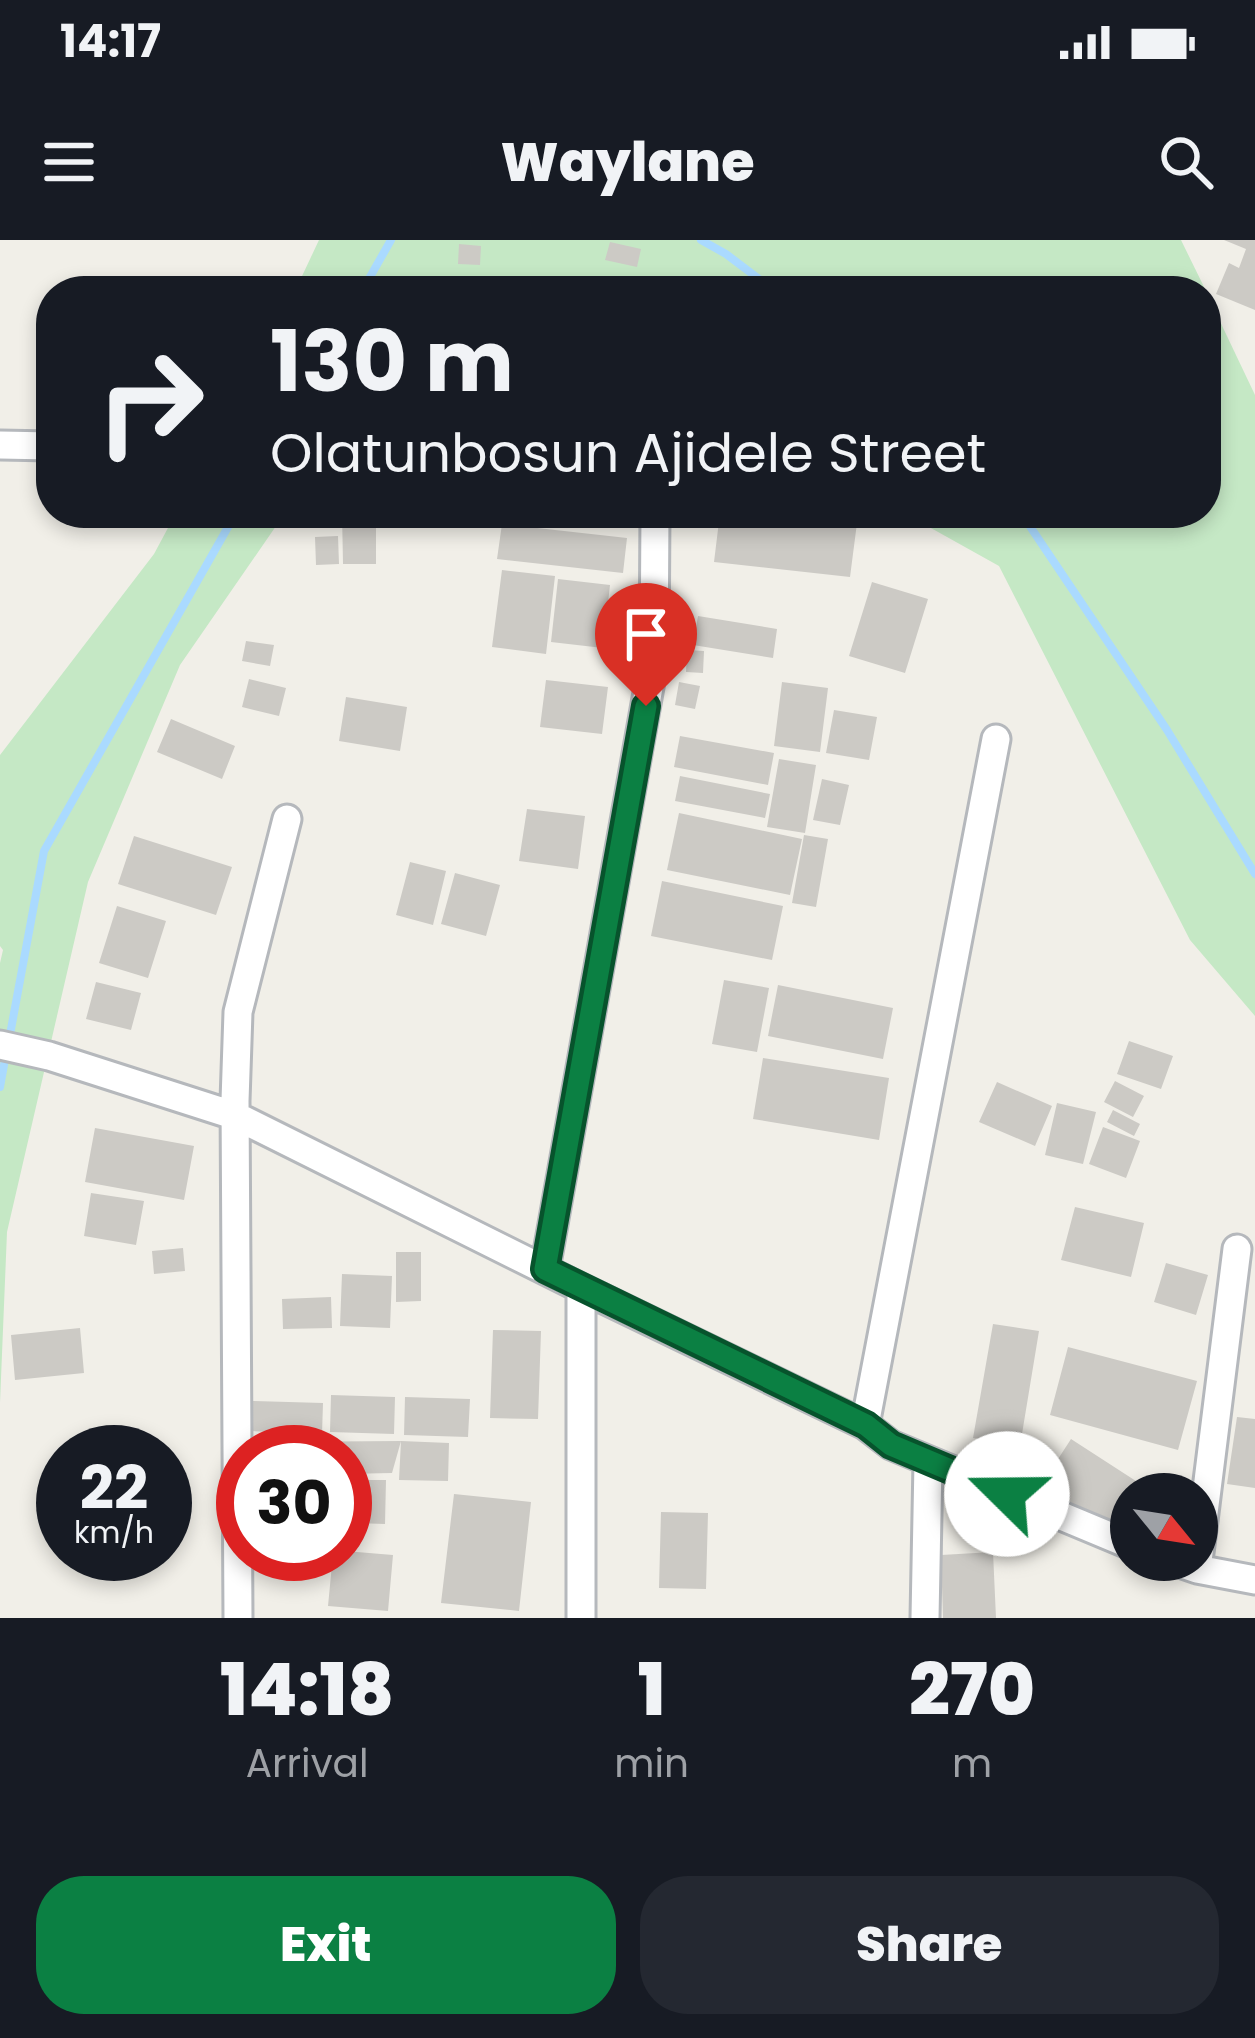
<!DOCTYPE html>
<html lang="en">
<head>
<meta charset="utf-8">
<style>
	:root { --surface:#171b24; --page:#242831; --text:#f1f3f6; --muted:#9ea1a6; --accent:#0b8043 }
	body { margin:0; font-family:Poppins,sans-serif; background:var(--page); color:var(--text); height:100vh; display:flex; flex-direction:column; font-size:45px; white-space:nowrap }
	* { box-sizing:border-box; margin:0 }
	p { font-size:39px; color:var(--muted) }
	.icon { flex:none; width:66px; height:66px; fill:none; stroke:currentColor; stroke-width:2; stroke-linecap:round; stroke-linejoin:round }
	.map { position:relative; height:1378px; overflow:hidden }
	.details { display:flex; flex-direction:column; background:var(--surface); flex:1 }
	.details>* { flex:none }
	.banner { position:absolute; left:36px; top:36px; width:1185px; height:252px; border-radius:48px; box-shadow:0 6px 18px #0003; background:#171b24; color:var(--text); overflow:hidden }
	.needle { width:78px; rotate:120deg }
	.controls { position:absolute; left:1110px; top:1233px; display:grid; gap:24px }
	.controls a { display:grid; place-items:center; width:108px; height:108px; border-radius:50%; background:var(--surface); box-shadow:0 6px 18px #0003; font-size:60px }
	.speed { position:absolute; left:36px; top:1185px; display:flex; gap:24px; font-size:60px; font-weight:700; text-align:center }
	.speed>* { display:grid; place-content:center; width:156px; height:156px; border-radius:50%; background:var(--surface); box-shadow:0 6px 18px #0003; line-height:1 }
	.speed small { font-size:30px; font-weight:400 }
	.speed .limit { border:18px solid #d22; background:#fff; color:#111 }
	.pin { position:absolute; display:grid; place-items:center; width:102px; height:102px; color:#fff; margin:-123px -51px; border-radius:50% 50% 50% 0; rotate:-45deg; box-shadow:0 0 12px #0007 }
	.pin .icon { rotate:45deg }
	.me { position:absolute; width:132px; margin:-66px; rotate:292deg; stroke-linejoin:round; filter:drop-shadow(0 0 9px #0008) }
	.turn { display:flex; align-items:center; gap:42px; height:252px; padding:0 36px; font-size:54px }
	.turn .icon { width:156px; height:156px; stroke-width:2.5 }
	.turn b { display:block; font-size:84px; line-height:102px }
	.eta { display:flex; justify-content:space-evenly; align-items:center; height:204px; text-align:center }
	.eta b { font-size:72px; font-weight:800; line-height:84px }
	.primary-button { display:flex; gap:24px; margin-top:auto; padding:24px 36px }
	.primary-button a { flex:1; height:138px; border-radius:48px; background:var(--accent); color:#fff; font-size:48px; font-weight:800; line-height:138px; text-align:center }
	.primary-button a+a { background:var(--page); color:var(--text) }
	.status { display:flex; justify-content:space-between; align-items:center; height:84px; padding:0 60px; background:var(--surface); direction:ltr }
	.status svg { height:33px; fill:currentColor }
	header { display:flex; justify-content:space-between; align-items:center; height:156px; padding:0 36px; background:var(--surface); font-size:54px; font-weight:800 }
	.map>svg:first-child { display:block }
	.green { fill:#c5e8c5 }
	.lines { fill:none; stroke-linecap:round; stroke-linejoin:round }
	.stream { stroke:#aadaff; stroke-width:8 }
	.building { fill:#cccac5 }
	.minor-casing { stroke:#b5b8bc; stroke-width:33 }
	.minor { stroke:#fff; stroke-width:27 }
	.route-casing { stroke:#07532c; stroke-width:30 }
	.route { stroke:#0b8043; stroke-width:21 }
</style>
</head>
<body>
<div class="status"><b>14:17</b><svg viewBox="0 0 49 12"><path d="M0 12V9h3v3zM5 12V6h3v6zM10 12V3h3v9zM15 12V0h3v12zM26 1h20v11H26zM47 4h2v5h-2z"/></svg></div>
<header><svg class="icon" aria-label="menu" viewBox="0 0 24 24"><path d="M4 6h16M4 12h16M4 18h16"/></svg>Waylane<svg class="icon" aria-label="search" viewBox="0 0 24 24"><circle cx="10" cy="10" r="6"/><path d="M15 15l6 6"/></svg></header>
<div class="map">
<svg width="1255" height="1378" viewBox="0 0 1255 1378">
	<rect width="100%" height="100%" fill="#f1efe8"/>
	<path class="green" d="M319,0H1181L1206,51H295Z
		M1206,52L1255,155V776L1190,700L999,326L904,273H1206Z
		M176,273H285L180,425L88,642L7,992L0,1163V723L3,710L0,706V515L154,314Z"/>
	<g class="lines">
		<path class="stream" d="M701,0L726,14L775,51
			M362,51L391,0
			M1021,273L1167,490L1255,634
			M9,800L44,611L236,273
			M0,847L6,814"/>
	</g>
	<path class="building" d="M1224,0H1255V70L1216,54L1229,23L1239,28L1246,9Z
		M610,2L641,9L637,27L605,20Z
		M459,4L481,6L480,25L458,24Z
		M342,273H376V324H343Z
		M378,273H409L410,284L379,287Z
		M720,273H772L857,283L850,337L714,322Z
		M502,284L627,298L623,333L497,319Z
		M338,296L339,324L316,325L315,297Z
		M502,330L555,336L546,414L492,407Z
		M558,339L610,345L603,408L551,402Z
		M872,342L928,359L905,433L849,416Z
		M698,376L777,389L773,418L693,405Z
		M246,401L274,405L270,426L242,421Z
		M687,410L704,411L703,433L686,432Z
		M249,439L286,448L279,476L242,467Z
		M546,440L608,447L602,494L540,487Z
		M679,442L700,446L695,469L675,465Z
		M782,442L828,448L820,512L774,506Z
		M346,457L407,467L400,511L339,501Z
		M834,470L877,477L869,520L826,513Z
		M171,479L235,506L222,539L157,512Z
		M680,496L774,513L768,545L674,527Z
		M779,519L816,525L805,593L767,587Z
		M680,536L770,554L765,578L675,561Z
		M822,539L849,545L840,585L813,580Z
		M527,569L585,576L578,629L519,621Z
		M679,573L802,599L790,655L667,630Z
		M804,595L828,599L816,667L792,663Z
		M134,596L232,627L216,675L118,644Z
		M410,622L446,631L433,685L396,675Z
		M455,633L500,645L486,696L441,684Z
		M662,641L783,666L772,720L651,696Z
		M117,666L166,681L148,738L99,723Z
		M724,740L769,748L757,812L712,804Z
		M96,742L141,753L131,790L86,779Z
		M778,745L893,768L883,819L768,796Z
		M1129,801L1173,816L1161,849L1117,834Z
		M763,818L889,838L879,900L753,879Z
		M1115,841L1144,856L1133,877L1104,862Z
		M997,842L1052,866L1035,906L979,882Z
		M1057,863L1096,872L1083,924L1045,915Z
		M1113,870L1140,884L1134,896L1107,882Z
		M1103,887L1140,901L1126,938L1089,924Z
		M95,888L194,906L184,960L85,942Z
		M91,953L144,961L136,1005L84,996Z
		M1075,967L1144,983L1131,1037L1061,1020Z
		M183,1008L185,1031L154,1034L152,1011Z
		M396,1012H421V1061L396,1062Z
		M1166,1023L1208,1035L1196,1075L1154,1062Z
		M342,1034L392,1036L390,1088L340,1086Z
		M331,1057L332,1088L283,1089L282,1059Z
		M993,1084L1039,1091L1020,1206L973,1198Z
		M80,1088L84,1133L15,1140L11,1095Z
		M493,1090L541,1091L538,1179L490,1178Z
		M1068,1107L1197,1141L1178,1210L1050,1175Z
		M331,1155L395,1157L394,1194L330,1192Z
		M405,1157L470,1159L468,1197L404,1195Z
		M253,1161L323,1163L322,1194L251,1191Z
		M1237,1177L1255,1179V1248L1227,1244Z
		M1071,1199L1156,1254H1131V1294L1125,1303L1040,1247Z
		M401,1201L392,1233L345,1234V1212H265V1202Z
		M401,1201L449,1203L448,1241L399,1240Z
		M356,1240H386L385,1284L355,1283Z
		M454,1254L531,1262L519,1371L441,1363Z
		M661,1272L708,1273L706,1349L659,1348Z
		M345,1311L393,1315L388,1371L328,1366L333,1314H345Z
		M993,1312L996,1378H943L941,1315Z"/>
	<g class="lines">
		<defs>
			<path id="minor" d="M0,205L51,206
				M0,805L49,816L236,876L581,1048L865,1185L891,1205L1131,1305
				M545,1029L654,419L655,273
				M865,1185L996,499
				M1171,1320L1197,1329L1255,1340
				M1197,1329L1237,1009
				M238,1378L235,861L238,772L287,579
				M581,1378V1048
				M925,1378L928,1222"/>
		</defs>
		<use href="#minor" class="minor-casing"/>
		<use href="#minor" class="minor"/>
	</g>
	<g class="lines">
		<defs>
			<path id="route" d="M646,466L545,1029L866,1185L891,1205L1007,1254"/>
		</defs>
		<use href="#route" class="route-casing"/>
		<use href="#route" class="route"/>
	</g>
</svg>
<div class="controls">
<a><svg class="needle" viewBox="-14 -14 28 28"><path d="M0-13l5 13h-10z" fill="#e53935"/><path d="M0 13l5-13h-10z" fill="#9ea1a6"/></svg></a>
</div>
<div class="speed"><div>22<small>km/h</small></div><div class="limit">30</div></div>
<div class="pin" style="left:646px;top:466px;background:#d93025"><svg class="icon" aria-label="arrive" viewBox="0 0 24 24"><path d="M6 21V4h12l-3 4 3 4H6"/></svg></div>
<svg class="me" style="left:1007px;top:1254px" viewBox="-20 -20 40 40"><circle r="19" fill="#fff"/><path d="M0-13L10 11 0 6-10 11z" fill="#0b8043"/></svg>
<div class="banner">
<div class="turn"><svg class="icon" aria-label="right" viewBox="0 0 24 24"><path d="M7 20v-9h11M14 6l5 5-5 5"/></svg><div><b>130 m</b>Olatunbosun Ajidele Street</div></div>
</div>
</div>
<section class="details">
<div class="eta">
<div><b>14:18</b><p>Arrival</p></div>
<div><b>1</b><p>min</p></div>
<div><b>270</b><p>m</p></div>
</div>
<div class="primary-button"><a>Exit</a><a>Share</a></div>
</section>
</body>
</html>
